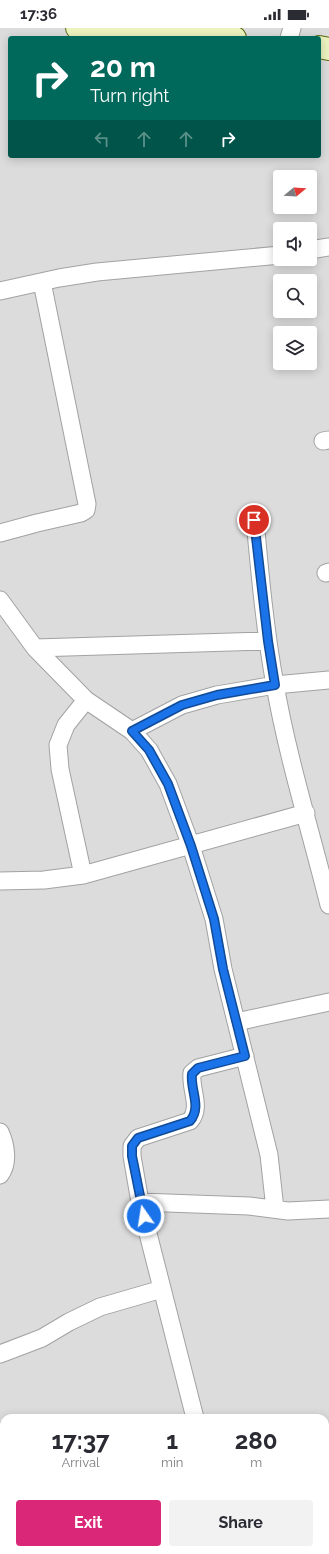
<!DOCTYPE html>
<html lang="en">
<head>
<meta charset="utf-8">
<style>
	:root { --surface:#fff; --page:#f2f2f3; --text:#2b2b33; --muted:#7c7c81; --accent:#db2777 }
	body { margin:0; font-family:Raleway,sans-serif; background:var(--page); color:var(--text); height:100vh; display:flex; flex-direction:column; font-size:15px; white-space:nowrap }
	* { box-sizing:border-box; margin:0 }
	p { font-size:13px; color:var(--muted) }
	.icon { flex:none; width:22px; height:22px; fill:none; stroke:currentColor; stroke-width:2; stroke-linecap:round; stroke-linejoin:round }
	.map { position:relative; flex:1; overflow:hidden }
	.panel { position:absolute; left:0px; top:1386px; width:329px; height:140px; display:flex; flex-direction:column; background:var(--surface); border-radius:12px 12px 0 0; box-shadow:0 2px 10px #0003 }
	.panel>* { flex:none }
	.hud { position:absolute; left:8px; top:8px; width:313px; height:122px; border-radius:4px; box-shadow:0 2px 10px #0003; background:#00695c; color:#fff; overflow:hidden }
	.needle { width:26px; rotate:72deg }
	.buttons { position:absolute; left:273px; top:142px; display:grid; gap:8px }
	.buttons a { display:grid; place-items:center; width:44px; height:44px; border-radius:4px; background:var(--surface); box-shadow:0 2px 10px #0003; font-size:20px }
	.pin { position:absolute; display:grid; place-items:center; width:34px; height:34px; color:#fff; margin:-17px; border:2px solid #fff; border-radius:50%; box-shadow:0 1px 4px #0007 }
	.me { position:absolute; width:44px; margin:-22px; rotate:347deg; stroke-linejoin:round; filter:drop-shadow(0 0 3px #0008) }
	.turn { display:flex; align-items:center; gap:14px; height:84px; padding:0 16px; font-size:18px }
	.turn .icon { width:52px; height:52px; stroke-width:2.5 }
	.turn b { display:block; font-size:28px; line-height:34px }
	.lanes { display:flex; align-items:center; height:38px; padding:0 16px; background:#0003; justify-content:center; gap:20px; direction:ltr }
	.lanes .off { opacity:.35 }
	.eta { display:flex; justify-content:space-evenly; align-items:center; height:68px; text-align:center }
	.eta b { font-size:24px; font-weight:700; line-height:28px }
	.button { display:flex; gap:8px; margin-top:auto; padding:8px 16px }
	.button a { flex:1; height:46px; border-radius:4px; background:var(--accent); color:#fff; font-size:16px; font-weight:700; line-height:46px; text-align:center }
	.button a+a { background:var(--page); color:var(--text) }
	.status { display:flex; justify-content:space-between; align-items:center; height:28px; padding:0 20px; background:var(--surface); direction:ltr }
	.status svg { height:11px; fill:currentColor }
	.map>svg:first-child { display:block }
	.residential { fill:#dcdcdc; fill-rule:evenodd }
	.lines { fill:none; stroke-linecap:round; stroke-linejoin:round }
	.minor-casing { stroke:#a2a2a2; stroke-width:19 }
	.secondary-casing { stroke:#5a6b10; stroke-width:24 }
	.minor { stroke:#fff; stroke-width:17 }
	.secondary { stroke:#ecf3bf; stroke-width:22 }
	.route-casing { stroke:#114b97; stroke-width:10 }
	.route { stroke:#1a73e8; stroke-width:7 }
</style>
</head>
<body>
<div class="status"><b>17:36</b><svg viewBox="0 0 49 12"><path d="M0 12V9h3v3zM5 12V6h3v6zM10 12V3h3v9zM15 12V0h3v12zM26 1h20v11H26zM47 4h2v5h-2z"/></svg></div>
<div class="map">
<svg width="329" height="1526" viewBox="0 0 329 1526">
	<rect width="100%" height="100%" fill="#eeece6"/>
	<path class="residential" d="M0,0H329V1526H0ZM10,10H319V128H10ZM280,149H310V179H280ZM280,201H310V231H280ZM280,253H310V283H280ZM280,305H310V335H280ZM4,1390H325V1522H4Z"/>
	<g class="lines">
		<defs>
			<path id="minor" d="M289,10L292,0
				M310,222L329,219
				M0,263L59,250L97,244L280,227
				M323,413L329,412
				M255,492C260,547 265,602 275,657C288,731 311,804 329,877
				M0,505L37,495L81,485L86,482L87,476L42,254
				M326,545L329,544
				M0,572L35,620L86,672L132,703L149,722L168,756L191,818L214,891L223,941L269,1127L275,1181
				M35,620L268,613
				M132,703L182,677L217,667L275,657L329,652
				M83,847L60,741L58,717L66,697L86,672
				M0,853L44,852L83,847L306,785
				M236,994L329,974
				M0,1104C6,1117 9,1135 0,1147
				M140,1174L249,1178L288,1183L329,1181
				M0,1326L42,1310L69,1294L100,1279L162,1261
				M195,1390L140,1174L132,1128V1118L138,1110L190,1093C202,1079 190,1062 192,1045L198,1040L245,1028
				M0,1444L4,1448
				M325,1510L329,1497
				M33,1522L34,1526
				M230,1522L231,1526
				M320,1526L321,1522"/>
			<path id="secondary" d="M77,0L166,4L235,10
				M319,19L329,21"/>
		</defs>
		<use href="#minor" class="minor-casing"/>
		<use href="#secondary" class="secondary-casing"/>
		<use href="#minor" class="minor"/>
		<use href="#secondary" class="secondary"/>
	</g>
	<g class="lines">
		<defs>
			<path id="route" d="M144,1188L132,1128V1118L138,1110L190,1093C202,1079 190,1062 192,1046L198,1040L245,1028L223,941L214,891L191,818L168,756L149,722L132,703L182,677L217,667L275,657L268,613L254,492"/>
		</defs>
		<use href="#route" class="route-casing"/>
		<use href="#route" class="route"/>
	</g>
</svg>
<div class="buttons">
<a><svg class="needle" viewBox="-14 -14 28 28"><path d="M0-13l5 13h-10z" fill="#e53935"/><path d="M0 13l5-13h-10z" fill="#7c7c81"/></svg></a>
<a><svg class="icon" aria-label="sound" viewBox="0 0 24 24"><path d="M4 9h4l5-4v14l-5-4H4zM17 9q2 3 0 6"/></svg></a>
<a><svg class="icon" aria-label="search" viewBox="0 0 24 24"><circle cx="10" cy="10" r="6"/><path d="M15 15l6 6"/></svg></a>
<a><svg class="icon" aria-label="layers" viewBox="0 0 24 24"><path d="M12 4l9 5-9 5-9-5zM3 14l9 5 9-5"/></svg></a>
</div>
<div class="pin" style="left:254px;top:492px;background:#d93025"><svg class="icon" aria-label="arrive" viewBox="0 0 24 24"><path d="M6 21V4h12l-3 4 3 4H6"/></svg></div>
<svg class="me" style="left:144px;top:1188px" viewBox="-20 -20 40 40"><circle r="17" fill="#1a73e8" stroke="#fff" stroke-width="3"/><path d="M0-11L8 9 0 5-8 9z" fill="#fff"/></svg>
<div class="hud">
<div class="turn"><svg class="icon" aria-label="right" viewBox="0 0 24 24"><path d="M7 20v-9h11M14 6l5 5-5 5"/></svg><div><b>20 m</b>Turn right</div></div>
<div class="lanes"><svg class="icon off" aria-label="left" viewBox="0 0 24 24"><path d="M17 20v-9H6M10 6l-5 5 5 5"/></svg><svg class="icon off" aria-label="ahead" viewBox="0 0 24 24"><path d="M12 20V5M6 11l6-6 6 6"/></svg><svg class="icon off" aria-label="ahead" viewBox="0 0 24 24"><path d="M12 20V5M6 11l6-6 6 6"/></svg><svg class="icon" aria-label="right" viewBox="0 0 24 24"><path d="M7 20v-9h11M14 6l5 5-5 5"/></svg></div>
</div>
<section class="panel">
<div class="eta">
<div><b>17:37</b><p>Arrival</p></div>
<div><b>1</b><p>min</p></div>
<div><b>280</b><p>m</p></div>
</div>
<div class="button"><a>Exit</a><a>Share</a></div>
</section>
</div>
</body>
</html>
